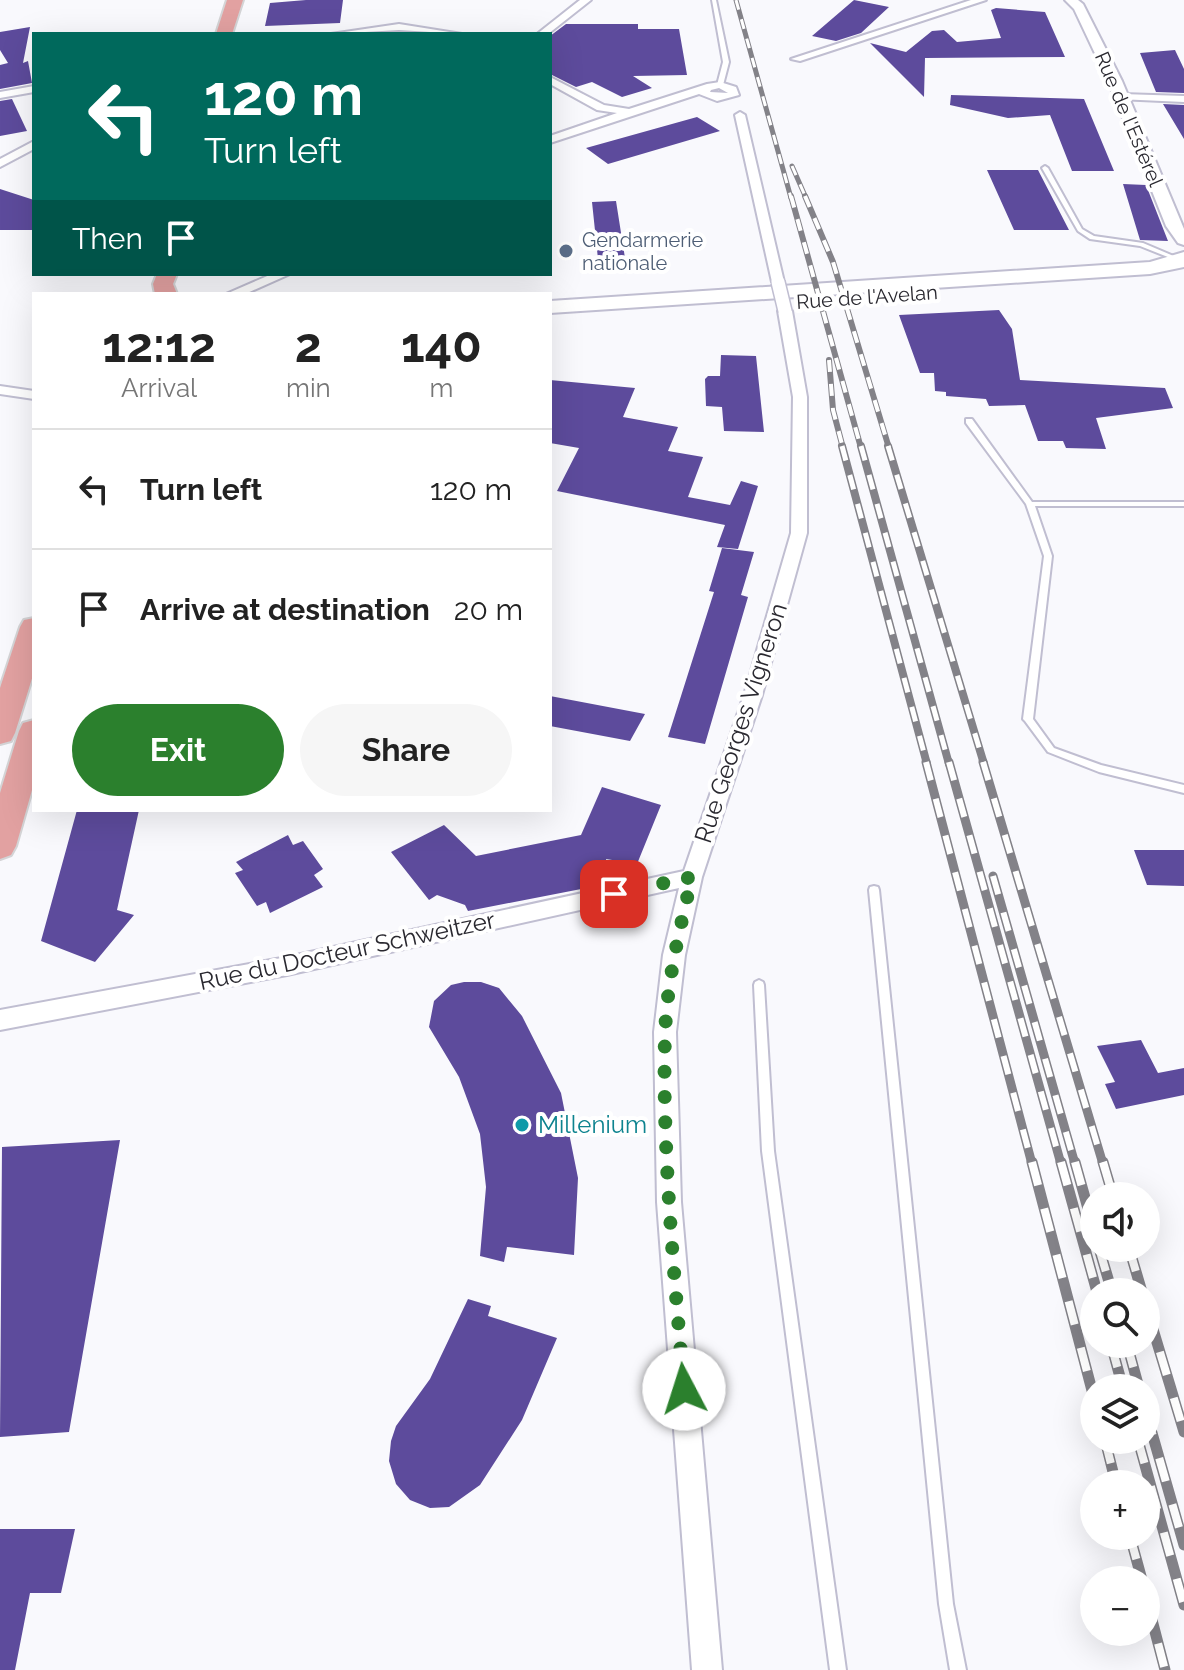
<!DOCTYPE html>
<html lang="en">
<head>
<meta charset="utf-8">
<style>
	:root { --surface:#fff; --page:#f6f6f6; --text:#222; --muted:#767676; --line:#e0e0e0; --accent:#2b802d }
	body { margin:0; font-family:Raleway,sans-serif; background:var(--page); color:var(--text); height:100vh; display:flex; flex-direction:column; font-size:30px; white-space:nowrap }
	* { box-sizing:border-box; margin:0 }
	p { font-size:26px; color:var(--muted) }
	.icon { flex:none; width:44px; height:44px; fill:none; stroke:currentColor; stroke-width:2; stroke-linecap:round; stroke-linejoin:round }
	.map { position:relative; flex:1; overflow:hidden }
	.details { position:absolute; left:32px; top:292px; width:520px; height:520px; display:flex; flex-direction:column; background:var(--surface); border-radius:0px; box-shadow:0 8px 32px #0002 }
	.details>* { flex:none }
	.banner { position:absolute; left:32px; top:32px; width:520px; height:244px; border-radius:0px; box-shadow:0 8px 32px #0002; background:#00695c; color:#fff; overflow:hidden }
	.controls { position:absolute; left:1080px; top:1182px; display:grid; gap:16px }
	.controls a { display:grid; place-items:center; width:80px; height:80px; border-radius:50%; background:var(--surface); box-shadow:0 8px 32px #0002; font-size:40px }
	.pin { position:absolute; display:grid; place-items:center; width:68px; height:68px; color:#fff; margin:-34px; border-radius:16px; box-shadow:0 4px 12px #0006 }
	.me { position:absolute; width:88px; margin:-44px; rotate:355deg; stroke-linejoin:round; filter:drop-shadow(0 0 6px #0008) }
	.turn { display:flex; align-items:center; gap:28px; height:168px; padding:0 40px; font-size:36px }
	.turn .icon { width:104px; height:104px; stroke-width:2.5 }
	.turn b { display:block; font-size:56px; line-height:68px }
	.then { display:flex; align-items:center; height:76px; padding:0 40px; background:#0003; gap:16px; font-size:30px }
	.eta { display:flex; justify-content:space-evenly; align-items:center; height:136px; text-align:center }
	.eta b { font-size:48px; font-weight:700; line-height:56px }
	.button { display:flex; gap:16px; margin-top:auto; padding:16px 40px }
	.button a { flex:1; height:92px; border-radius:48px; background:var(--accent); color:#fff; font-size:32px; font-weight:700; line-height:92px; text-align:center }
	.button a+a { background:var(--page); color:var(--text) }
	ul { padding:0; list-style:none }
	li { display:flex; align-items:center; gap:24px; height:120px; padding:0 40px; border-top:2px solid var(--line) }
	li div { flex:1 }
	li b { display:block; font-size:30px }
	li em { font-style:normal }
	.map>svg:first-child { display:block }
	.building { fill:#5d4b9c }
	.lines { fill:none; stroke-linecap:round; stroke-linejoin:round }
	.service-casing { stroke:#c0bed1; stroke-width:4 }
	.minor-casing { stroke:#c0bed1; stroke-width:4 }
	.tertiary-casing { stroke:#c0bed1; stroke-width:4 }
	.secondary-casing { stroke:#c0bed1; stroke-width:4 }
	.primary-casing { stroke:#d4d4d6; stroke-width:4 }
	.service { fill:#fff; fill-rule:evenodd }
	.minor { fill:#fff; fill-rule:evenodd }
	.tertiary { fill:#fff; fill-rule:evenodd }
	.secondary { fill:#fff; fill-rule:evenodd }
	.primary { fill:#e2a1a1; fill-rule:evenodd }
	.rail-far4-casing { stroke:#838288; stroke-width:5 }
	.rail-far3-casing { stroke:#838288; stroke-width:6 }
	.rail-far2-casing { stroke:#838288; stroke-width:8 }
	.rail-far1-casing { stroke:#838288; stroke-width:9 }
	.rail-casing { stroke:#838288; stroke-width:11 }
	.rail-far4 { stroke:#fff; stroke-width:3; stroke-dasharray:10; stroke-linecap:butt }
	.rail-far3 { stroke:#fff; stroke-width:4; stroke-dasharray:12; stroke-linecap:butt }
	.rail-far2 { stroke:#fff; stroke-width:5; stroke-dasharray:15; stroke-linecap:butt }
	.rail-far1 { stroke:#fff; stroke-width:6; stroke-dasharray:19; stroke-linecap:butt }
	.rail { stroke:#fff; stroke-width:8; stroke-dasharray:24; stroke-linecap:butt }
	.minor-bridge-casing { stroke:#c0bed1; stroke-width:16; stroke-linecap:butt }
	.minor-bridge { stroke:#fff; stroke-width:13 }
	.route { stroke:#2b802d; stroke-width:14; stroke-dasharray:0 25.2 }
	.service-dot { fill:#5c6f8a; stroke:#fff; stroke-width:3 }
	.culture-dot { fill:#0f9aa8; stroke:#fff; stroke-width:3 }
	.labels { text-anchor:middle; stroke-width:8; stroke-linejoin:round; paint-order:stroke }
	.far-street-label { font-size:20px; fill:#2a2930; stroke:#fff }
	.far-service-label { font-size:20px; fill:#4e5e75; stroke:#fff; text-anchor:start }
	.street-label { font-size:24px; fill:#2a2930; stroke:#fff }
	.culture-label { font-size:24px; fill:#0d838f; stroke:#fff; text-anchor:start }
</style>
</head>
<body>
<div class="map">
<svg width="1184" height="1670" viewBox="0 0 1184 1670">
	<rect width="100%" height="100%" fill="#f9f9fd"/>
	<path class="building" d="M306,0H343L340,23L265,26L270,3Z
		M854,0L889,7L861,33L836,41L812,36Z
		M996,8L1045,12L1065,57L925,58L924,97L870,43L906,52L932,31L944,30L957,42L1001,38L991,10Z
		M566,24H638V29H679L687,75L633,76L652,88L622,97L592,82L576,87L550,74V36Z
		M30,27L23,63L28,61L32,83L0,89V65L8,63L0,50V32Z
		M1175,50L1184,69V93L1156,92L1140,53Z
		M951,95L1084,99L1114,171H1072L1050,115L1008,118L950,105Z
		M12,99L27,131L0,136V101Z
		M1163,104L1184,105V139Z
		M697,117L720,131L608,164L586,148Z
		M987,170H1038L1069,230H1014Z
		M1123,184L1146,185L1168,241L1140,240Z
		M0,189L34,200V230H0Z
		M616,201L625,258L598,259L592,202Z
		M999,310L1012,329L1020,380L1165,388L1173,408L1096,418L1106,449L1066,448L1063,441H1038L1025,405L989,406L986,399L946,396V392L935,391L934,373H920L899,315Z
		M721,355L756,356L764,432L724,431L722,407L706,406L705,379L708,376H720Z
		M550,380L635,388L623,417L678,427L668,451L703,457L688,497L730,505L741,481L758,486L738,549L717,547L725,525L557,491L579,448L550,443Z
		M722,548L754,552L741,595L748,597L705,744L668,737L714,592L709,591Z
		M550,696L645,714L630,741L550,726Z
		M602,787L661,805L637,864L606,859L612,883L468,911L465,905L437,895L429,900L391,852L444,825L476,856L581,835Z
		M77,810H139L117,910L134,915L95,962L41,941Z
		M288,835L293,845L303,841L323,869L314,875L323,887L270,913L266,902L257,906L235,873L243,870L236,862Z
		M1134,850H1184V886L1147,885Z
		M464,982H481L499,988L522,1016L561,1093L578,1178L574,1255L507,1247L504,1262L480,1256L486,1187L480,1134L459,1077L429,1027L434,1001L451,985Z
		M1141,1040L1158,1073L1184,1068V1095L1116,1109L1105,1084L1115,1082L1097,1046Z
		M120,1140L69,1432L0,1437L2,1147Z
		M468,1299L491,1306L488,1316L557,1338L522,1420L480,1485L449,1507L430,1508L410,1500L396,1484L389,1461L391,1441L396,1426L430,1379Z
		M0,1529H75L61,1593H30L15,1670H0Z"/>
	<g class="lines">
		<defs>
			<path id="service" d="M712,0H716L729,62L723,85L720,87L717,85L723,62Z
				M1045,166L1048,168L1082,229L1094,236L1143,243L1183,260L1178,261L1140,246L1090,239L1078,231L1042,168Z
				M966,419H972L1032,502H1184V506H1035L1052,556L1033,719L1054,748L1101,765L1184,785V793L1099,772L1048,752L1025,721L1023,719L1044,556L1026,504L966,423Z
				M874,886L878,887L879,890L953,1604L966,1670H950L939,1604L869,890L870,887Z
				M759,980L763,982L764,985L774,1151L846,1670H830L762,1151L754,985L755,982Z"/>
			<path id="minor" d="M580,0H591L548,34H537Z
				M971,0H986L800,61L791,59Z
				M399,24L462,34L399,30L331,34Z
				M550,77L604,105L629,109L707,84L720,82L736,87L739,95L717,101L699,94L550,143V136L617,113L597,110L550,84ZM719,88L728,93L710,92L711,90Z
				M34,86V92L0,98V92Z
				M1122,94L1184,96V102L1118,99V95Z
				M740,112L745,115L784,282L778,286L772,282L735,115Z
				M34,141V149L0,167V159Z
				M272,274H290L245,294H226Z
				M785,307L792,311L807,397V533L762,695L702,877L685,955L676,1032L681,1202L722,1670H692L657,1202L654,1032L663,955L679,888L287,975L0,1030V1010L287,957L684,871L744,695L791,533L793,397L778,311Z
				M0,386L34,391V399L0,394Z"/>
			<path id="tertiary" d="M1065,0H1078L1083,4L1122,81L1184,229V245L1178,243L1166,226L1108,81L1074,9Z"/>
			<path id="secondary" d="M1184,252V267L1150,274L550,313V301L1150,262Z"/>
			<path id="primary" d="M227,0H243L232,34H216Z
				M157,274H177L173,284L177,294H155L153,284Z
				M34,618V672L15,733L11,741L0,744V688L20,627L24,620Z
				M34,720V783L16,846L11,855L0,859V793L19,731L23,723Z"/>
		</defs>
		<use href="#service" class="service-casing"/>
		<use href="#minor" class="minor-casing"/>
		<use href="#tertiary" class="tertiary-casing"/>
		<use href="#secondary" class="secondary-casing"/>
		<use href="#primary" class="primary-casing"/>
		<use href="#service" class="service"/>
		<use href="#minor" class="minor"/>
		<use href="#tertiary" class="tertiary"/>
		<use href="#secondary" class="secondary"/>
		<use href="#primary" class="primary"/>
		<defs>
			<path id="rail-far4" d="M736,0L791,198
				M792,166L806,198"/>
			<path id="rail-far3" d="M791,196L861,448
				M805,196L833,262L889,448
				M829,360L833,410L843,448"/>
			<path id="rail-far2" d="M842,446L927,764
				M861,446L949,764
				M888,446L984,764"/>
			<path id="rail-far1" d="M926,762L1032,1164
				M949,762L1061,1164
				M983,762L1103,1164
				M993,876L1075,1164"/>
			<path id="rail" d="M1032,1162L1094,1398
				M1061,1162L1097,1292
				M1075,1162L1094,1230
				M1103,1162L1113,1196
				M1099,1248L1112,1292
				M1129,1248L1142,1292
				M1146,1306L1184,1432
				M1111,1344L1123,1388
				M1127,1344L1139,1388
				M1146,1412L1184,1545
				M1105,1440L1116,1484
				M1138,1440L1184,1605
				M1130,1536L1142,1580
				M1146,1597L1165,1670"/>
		</defs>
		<use href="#rail-far4" class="rail-far4-casing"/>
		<use href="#rail-far3" class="rail-far3-casing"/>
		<use href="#rail-far2" class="rail-far2-casing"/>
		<use href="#rail-far1" class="rail-far1-casing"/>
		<use href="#rail" class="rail-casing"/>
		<use href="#rail-far4" class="rail-far4"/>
		<use href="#rail-far3" class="rail-far3"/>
		<use href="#rail-far2" class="rail-far2"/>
		<use href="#rail-far1" class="rail-far1"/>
		<use href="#rail" class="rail"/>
		<defs>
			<path id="minor-bridge" d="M778,282L785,311"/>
		</defs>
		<use href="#minor-bridge" class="minor-bridge-casing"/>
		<use href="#minor-bridge" class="minor-bridge"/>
	</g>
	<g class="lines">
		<path class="route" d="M614,894L692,877C680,928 667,980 665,1034C662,1152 674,1271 684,1389"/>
	</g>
	<circle class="service-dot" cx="566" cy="251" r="8"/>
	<circle class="culture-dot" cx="522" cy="1125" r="8"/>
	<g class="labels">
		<g class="far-street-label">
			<text transform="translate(1129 119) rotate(67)" y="7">Rue de l'Estérel</text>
			<text transform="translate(867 297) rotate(-4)" y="7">Rue de l'Avelan</text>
		</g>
		<g class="far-service-label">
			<text x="582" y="247">Gendarmerie<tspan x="582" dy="23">nationale</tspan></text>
		</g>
		<g class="street-label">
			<text transform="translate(741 723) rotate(-72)" y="8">Rue Georges Vigneron</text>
			<text transform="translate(347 951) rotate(-12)" y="8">Rue du Docteur Schweitzer</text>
		</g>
		<g class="culture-label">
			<text x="538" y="1133">Millenium</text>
		</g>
	</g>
</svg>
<div class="controls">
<a><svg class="icon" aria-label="sound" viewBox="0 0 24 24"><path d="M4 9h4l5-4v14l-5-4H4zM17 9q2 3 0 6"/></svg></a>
<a><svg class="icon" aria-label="search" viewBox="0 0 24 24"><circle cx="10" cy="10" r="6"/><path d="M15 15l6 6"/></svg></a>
<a><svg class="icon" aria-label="layers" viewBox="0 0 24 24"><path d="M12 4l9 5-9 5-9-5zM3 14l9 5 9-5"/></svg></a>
<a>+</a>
<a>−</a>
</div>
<div class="pin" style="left:614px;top:894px;background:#d93025"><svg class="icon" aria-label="arrive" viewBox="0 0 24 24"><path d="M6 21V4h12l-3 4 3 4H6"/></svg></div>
<svg class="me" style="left:684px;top:1389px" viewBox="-20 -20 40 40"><circle r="19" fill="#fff"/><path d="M0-13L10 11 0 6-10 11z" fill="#2b802d"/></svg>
<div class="banner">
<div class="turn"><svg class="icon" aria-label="left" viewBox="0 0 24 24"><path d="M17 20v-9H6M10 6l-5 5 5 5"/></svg><div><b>120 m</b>Turn left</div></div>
<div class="then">Then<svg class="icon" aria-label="arrive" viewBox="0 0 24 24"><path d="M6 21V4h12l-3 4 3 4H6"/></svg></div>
</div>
<section class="details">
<div class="eta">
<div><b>12:12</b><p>Arrival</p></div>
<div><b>2</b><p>min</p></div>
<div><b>140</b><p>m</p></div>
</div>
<ul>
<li><svg class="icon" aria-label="left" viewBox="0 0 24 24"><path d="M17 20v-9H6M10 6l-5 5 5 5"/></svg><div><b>Turn left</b></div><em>120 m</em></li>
<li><svg class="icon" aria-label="arrive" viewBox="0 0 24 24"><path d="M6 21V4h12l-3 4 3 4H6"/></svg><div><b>Arrive at destination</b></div><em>20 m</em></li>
</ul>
<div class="button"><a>Exit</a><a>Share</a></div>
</section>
</div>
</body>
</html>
